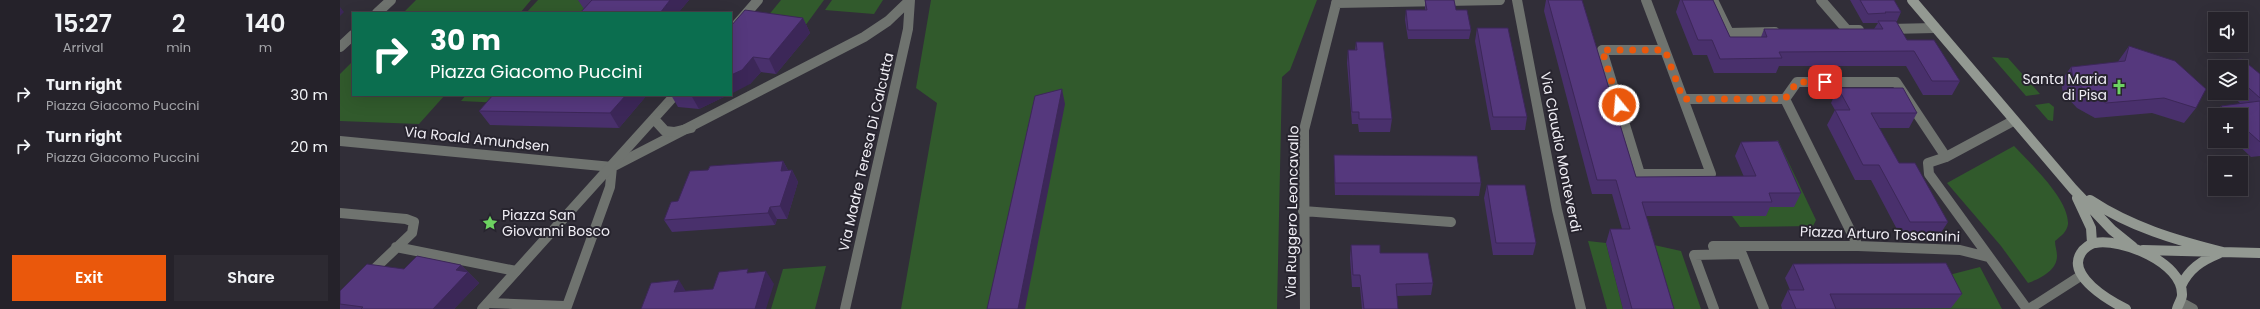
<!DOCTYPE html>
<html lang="en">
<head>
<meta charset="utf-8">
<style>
	:root { --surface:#25222a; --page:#2d2a32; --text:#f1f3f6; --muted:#a3a4a8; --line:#423f47; --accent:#ea580c }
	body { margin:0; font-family:Poppins,sans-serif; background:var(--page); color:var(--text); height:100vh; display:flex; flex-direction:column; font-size:15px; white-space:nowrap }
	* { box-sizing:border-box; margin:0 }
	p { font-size:13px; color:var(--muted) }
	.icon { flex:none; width:22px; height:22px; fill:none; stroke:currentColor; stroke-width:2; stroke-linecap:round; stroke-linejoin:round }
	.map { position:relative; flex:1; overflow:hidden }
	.drawer { display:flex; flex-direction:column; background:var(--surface); width:340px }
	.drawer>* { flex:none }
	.top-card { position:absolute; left:12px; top:12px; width:380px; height:84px; border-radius:0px; box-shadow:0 4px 16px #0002,0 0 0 1px var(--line); background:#0b6e4f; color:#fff; overflow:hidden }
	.buttons { position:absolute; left:1868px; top:12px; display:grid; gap:8px }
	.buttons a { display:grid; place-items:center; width:40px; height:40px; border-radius:0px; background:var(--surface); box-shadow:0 4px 16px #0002,0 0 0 1px var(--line); font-size:20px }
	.pin { position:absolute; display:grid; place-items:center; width:34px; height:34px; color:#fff; margin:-17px; border-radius:8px; box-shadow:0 2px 6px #0006 }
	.me { position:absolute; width:44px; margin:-22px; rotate:343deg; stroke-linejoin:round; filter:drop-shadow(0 0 3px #0008) }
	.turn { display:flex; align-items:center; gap:14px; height:84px; padding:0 12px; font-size:18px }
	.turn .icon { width:52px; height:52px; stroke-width:2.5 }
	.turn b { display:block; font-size:28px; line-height:34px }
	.eta { display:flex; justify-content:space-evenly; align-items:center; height:68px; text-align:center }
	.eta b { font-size:24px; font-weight:600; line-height:28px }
	.button { display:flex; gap:8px; margin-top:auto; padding:8px 12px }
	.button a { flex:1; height:46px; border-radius:0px; background:var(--accent); color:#fff; font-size:16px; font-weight:600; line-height:46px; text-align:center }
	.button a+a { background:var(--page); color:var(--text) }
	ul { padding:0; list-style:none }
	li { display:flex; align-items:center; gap:12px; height:52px; padding:0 12px }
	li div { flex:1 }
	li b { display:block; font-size:15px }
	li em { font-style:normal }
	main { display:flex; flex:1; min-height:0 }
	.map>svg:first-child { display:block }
	.green { fill:#315a2c }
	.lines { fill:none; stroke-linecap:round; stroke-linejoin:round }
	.minor { stroke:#6f736f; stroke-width:10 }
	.tertiary { stroke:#6f736f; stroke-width:10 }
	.secondary { stroke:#939992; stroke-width:10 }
	.wall { fill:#49306c }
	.shaded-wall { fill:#3c2758 }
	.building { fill:#55387d; stroke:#3c2758 }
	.route { stroke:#ea580c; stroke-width:7; stroke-dasharray:0 12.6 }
	.labels { text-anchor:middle; stroke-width:4; stroke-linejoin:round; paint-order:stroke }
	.poi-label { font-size:14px; fill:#efedf4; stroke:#27242e; text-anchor:end }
	.street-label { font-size:14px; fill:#efedf4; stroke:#27242e }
</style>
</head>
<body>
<main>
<section class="drawer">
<div class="eta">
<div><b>15:27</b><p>Arrival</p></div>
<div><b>2</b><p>min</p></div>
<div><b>140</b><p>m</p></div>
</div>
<ul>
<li><svg class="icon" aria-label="right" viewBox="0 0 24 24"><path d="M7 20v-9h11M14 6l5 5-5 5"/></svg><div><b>Turn right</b><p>Piazza Giacomo Puccini</p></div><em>30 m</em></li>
<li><svg class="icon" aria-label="right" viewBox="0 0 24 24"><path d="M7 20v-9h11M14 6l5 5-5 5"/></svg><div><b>Turn right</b><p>Piazza Giacomo Puccini</p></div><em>20 m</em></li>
</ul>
<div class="button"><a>Exit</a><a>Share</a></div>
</section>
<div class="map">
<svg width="1920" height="309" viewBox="0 0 1920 309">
	<rect width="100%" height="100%" fill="#312e38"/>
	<path class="green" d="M76,0H191L180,13H63Z
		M198,0H252L241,13H186Z
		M441,0H484L465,26L423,22Z
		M492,0H543L534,14L485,10Z
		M591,0H977L950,70L942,77L937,309H561L597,103L576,88Z
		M1652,57L1668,58L1700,94L1686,96Z
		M13,61V95H105L79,124L0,121V74Z
		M126,95H168L162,103L121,101Z
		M1709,103L1714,107L1713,121L1708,120L1695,105Z
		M1438,140L1476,220L1473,226L1400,227L1392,216L1431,155L1395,156Z
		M1674,146C1690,163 1729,199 1728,224C1727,232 1721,236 1715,241C1715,246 1717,251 1717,256C1717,271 1699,279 1688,283L1661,246L1607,183Z
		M1248,241L1266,243L1283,309H1267Z
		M1305,243L1341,251L1361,309H1325Z
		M486,266L475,309H431L443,269Z
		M1640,267L1662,309L1481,308Z"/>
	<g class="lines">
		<path class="minor" d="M1177,0L1217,210L1241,309
			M1306,0L1325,50
			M1373,0L1389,33L1435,32
			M1481,0L1507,30H1519
			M996,3L1160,0
			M37,13L51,0
			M1549,29L1595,28
			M0,47L13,35
			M1262,50H1325L1371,174H1300Z
			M1343,99H1445
			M1445,99L1457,82H1556L1606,157
			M1445,99L1518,246
			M1673,121L1606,157L1588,163L1589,174L1687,309
			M0,141L272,167
			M272,167L524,37L548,21L570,0
			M963,211L1111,222
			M0,213L66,219L74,222L72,233L29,274
			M56,247L176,271
			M1376,254L1373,246H1518L1620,250L1648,257
			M148,303L224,306
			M1842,303L1853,309
			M226,309L270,187L272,167
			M505,309L568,29L570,0
			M965,309L964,130L997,0
			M1374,309L1354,255L1402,254L1424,309"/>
		<path class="tertiary" d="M391,31L418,0
			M314,119L325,131L334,132L351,128
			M142,309L335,95
			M1689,309L1742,275"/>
		<path class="secondary" d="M1572,0L1733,189L1772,230L1793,247
			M1737,198L1751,228L1752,243
			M1750,200C1791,227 1835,240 1883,252
			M1803,250L1920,253
			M1841,286C1849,269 1861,261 1878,254
			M1786,309C1770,301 1726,276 1741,253C1743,249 1751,243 1755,243C1781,238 1843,262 1842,295C1842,299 1838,305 1837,309"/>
	</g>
	<path class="wall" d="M238,0H349L338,13L244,9Z
		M1085,0H1114L1116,10L1131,30L1129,39H1068L1065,20L1066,10H1085Z
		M1206,0H1242L1296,177H1404L1395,156L1401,142L1461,193L1454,207H1430L1426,216H1306L1334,309H1283L1266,243L1270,229H1282L1272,194H1252L1204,11Z
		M1340,0H1373L1390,37H1421L1424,29H1534L1538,23H1523L1510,0H1554L1561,12L1557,21H1542L1620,81L1612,95H1583L1566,66H1439L1436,73H1374L1367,55H1353L1336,12Z
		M463,18L470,33L436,74L421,72L410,84L391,26Z
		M1137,28L1187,117L1185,130H1151L1135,41Z
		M1016,42L1052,119L1050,132H1019L1018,124H1012L1007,63L1008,50H1015Z
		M1789,46L1856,108L1844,123L1812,113L1755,118L1737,108L1723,93L1721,81L1731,67L1778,62L1779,60Z
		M1902,59L1920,74V156L1911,157L1894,141H1901V115H1875V123L1870,119L1881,106L1901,104L1889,93H1901V67H1875V80L1868,74L1879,61Z
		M1498,88L1577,113L1569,128H1539L1559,163L1608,222L1598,237H1561L1531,180H1515L1487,125L1495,110L1491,103Z
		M307,95L279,128L150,125L139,111Z
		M331,95H388L359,109L338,107Z
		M994,155L1141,183L1139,196L995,195L994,168Z
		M443,161L448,170H452L458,182L447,219H437L435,225L332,232L324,220L338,201L368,170Z
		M1147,185L1196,243L1193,255H1153L1144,198Z
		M1011,245L1040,253L1093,283L1091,295L1057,296L1058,309H1022L1020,287H1012L1010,258Z
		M1453,264L1622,294L1611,308L1442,309L1441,305L1448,290H1450L1445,278Z
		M121,265L139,283L114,309H0V291L64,269Z"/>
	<path class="shaded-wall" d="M330,0H349L338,13H320Z
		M0,7L4,12L0,16Z
		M463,18L470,33L436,74L429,59Z
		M413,57L421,72L410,84L391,94V75Z
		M722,89L725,104L685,309H678Z
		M286,95H307L279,128L270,113Z
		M351,95H388L359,109Z
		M443,161L450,174L441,171Z
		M452,170L458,182L447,219L440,206Z
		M430,207L437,219L435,225L428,213Z
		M121,265L139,283L114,309H93L116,270Z
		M426,271L434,284L426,309H415Z
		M339,280L347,293L334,292Z"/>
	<path class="building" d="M252,0H330L320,13H240Z
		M1085,0H1114L1116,10H1127L1131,30H1068L1066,10H1087Z
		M1208,0H1242L1296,177L1416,176L1401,142L1438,141L1461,193H1429L1432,202H1302L1334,309H1292L1270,229H1290L1276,180H1257Z
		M1342,0H1373L1390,37H1427L1424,29H1543L1538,21H1556L1567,40H1594L1620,81H1592L1574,51L1439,52L1442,58L1380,59L1372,40H1358Z
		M1520,0H1554L1561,12H1545L1546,13L1528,14Z
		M405,10L463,18L429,59L413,57L402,70L391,75V26Z
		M1137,28H1168L1187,117H1153Z
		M1016,42H1043L1052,119H1019V112H1012L1008,50H1017Z
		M1789,46L1835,61L1866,89L1856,108L1824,98L1766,103L1747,93L1733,78L1731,67L1785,61Z
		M1902,59L1920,74V98L1901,81V67H1885L1879,61Z
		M1498,88H1563L1577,113H1531L1559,163H1575L1608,222H1570L1539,165H1523L1495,110H1510Z
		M722,89L678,309H647L695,96Z
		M153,95H286L270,113L139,111Z
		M1920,101V142L1901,125V115H1890L1881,106Z
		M994,155L1137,156L1141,183H995Z
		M443,161L441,171L452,170L440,206L430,207L428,213L324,220L331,202L338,201L350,171L368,170L370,166Z
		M1147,185H1185L1196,243H1156Z
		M1011,245H1040V253H1088L1093,283L1056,284L1058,309H1024L1020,275H1013Z
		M77,256L121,265L116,270L128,272L93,309H21L23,307L0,304V291L27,264L64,269Z
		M1606,263L1622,294H1490L1496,309H1456L1448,290H1464L1453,264Z
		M408,269L407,273L426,271L415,309H301L311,283L339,280L334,292L373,289L379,272Z"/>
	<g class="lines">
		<path class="route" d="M1279,105L1262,50H1325L1343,99H1445L1457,82H1485"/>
	</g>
	<defs>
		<symbol id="church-bare" viewBox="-9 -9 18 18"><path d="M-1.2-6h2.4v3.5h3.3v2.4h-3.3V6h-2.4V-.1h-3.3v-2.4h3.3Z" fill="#6dd361" stroke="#27242e" stroke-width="2.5" paint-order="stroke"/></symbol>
		<symbol id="sight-bare" viewBox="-9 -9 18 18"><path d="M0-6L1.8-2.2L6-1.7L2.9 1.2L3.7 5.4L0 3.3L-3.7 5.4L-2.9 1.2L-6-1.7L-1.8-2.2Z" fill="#6dd361" stroke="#27242e" stroke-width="2.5" paint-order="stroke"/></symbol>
	</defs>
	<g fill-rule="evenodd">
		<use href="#church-bare" x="1768" y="76" width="22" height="22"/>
		<use href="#sight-bare" x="139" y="212" width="22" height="22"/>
	</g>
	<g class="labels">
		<g class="poi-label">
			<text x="1767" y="84">Santa Maria<tspan x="1767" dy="16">di Pisa</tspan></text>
			<text x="162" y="220" text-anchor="start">Piazza San<tspan x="162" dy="16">Giovanni Bosco</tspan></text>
		</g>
		<g class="street-label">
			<text transform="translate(137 139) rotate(6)" y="5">Via Roald Amundsen</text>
			<text transform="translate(526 152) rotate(-77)" y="5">Via Madre Teresa Di Calcutta</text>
			<text transform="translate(1221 152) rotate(79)" y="5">Via Claudio Monteverdi</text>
			<text transform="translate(952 212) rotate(-89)" y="5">Via Ruggero Leoncavallo</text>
			<text transform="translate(1540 234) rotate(2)" y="5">Piazza Arturo Toscanini</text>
		</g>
	</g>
</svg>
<div class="buttons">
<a><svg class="icon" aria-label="sound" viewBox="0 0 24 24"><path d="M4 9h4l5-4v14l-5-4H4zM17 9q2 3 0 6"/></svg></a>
<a><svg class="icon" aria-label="layers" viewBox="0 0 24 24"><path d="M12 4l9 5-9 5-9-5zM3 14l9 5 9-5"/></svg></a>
<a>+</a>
<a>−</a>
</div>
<div class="pin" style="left:1485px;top:82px;background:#d93025"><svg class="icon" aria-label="arrive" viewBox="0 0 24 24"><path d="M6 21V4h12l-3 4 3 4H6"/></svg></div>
<svg class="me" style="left:1279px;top:105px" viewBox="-20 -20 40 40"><circle r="17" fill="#ea580c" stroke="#fff" stroke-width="3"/><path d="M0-11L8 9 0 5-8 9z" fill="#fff"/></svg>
<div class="top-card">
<div class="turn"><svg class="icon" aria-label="right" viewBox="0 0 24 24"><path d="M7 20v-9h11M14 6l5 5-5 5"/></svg><div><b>30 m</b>Piazza Giacomo Puccini</div></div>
</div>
</div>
</main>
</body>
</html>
